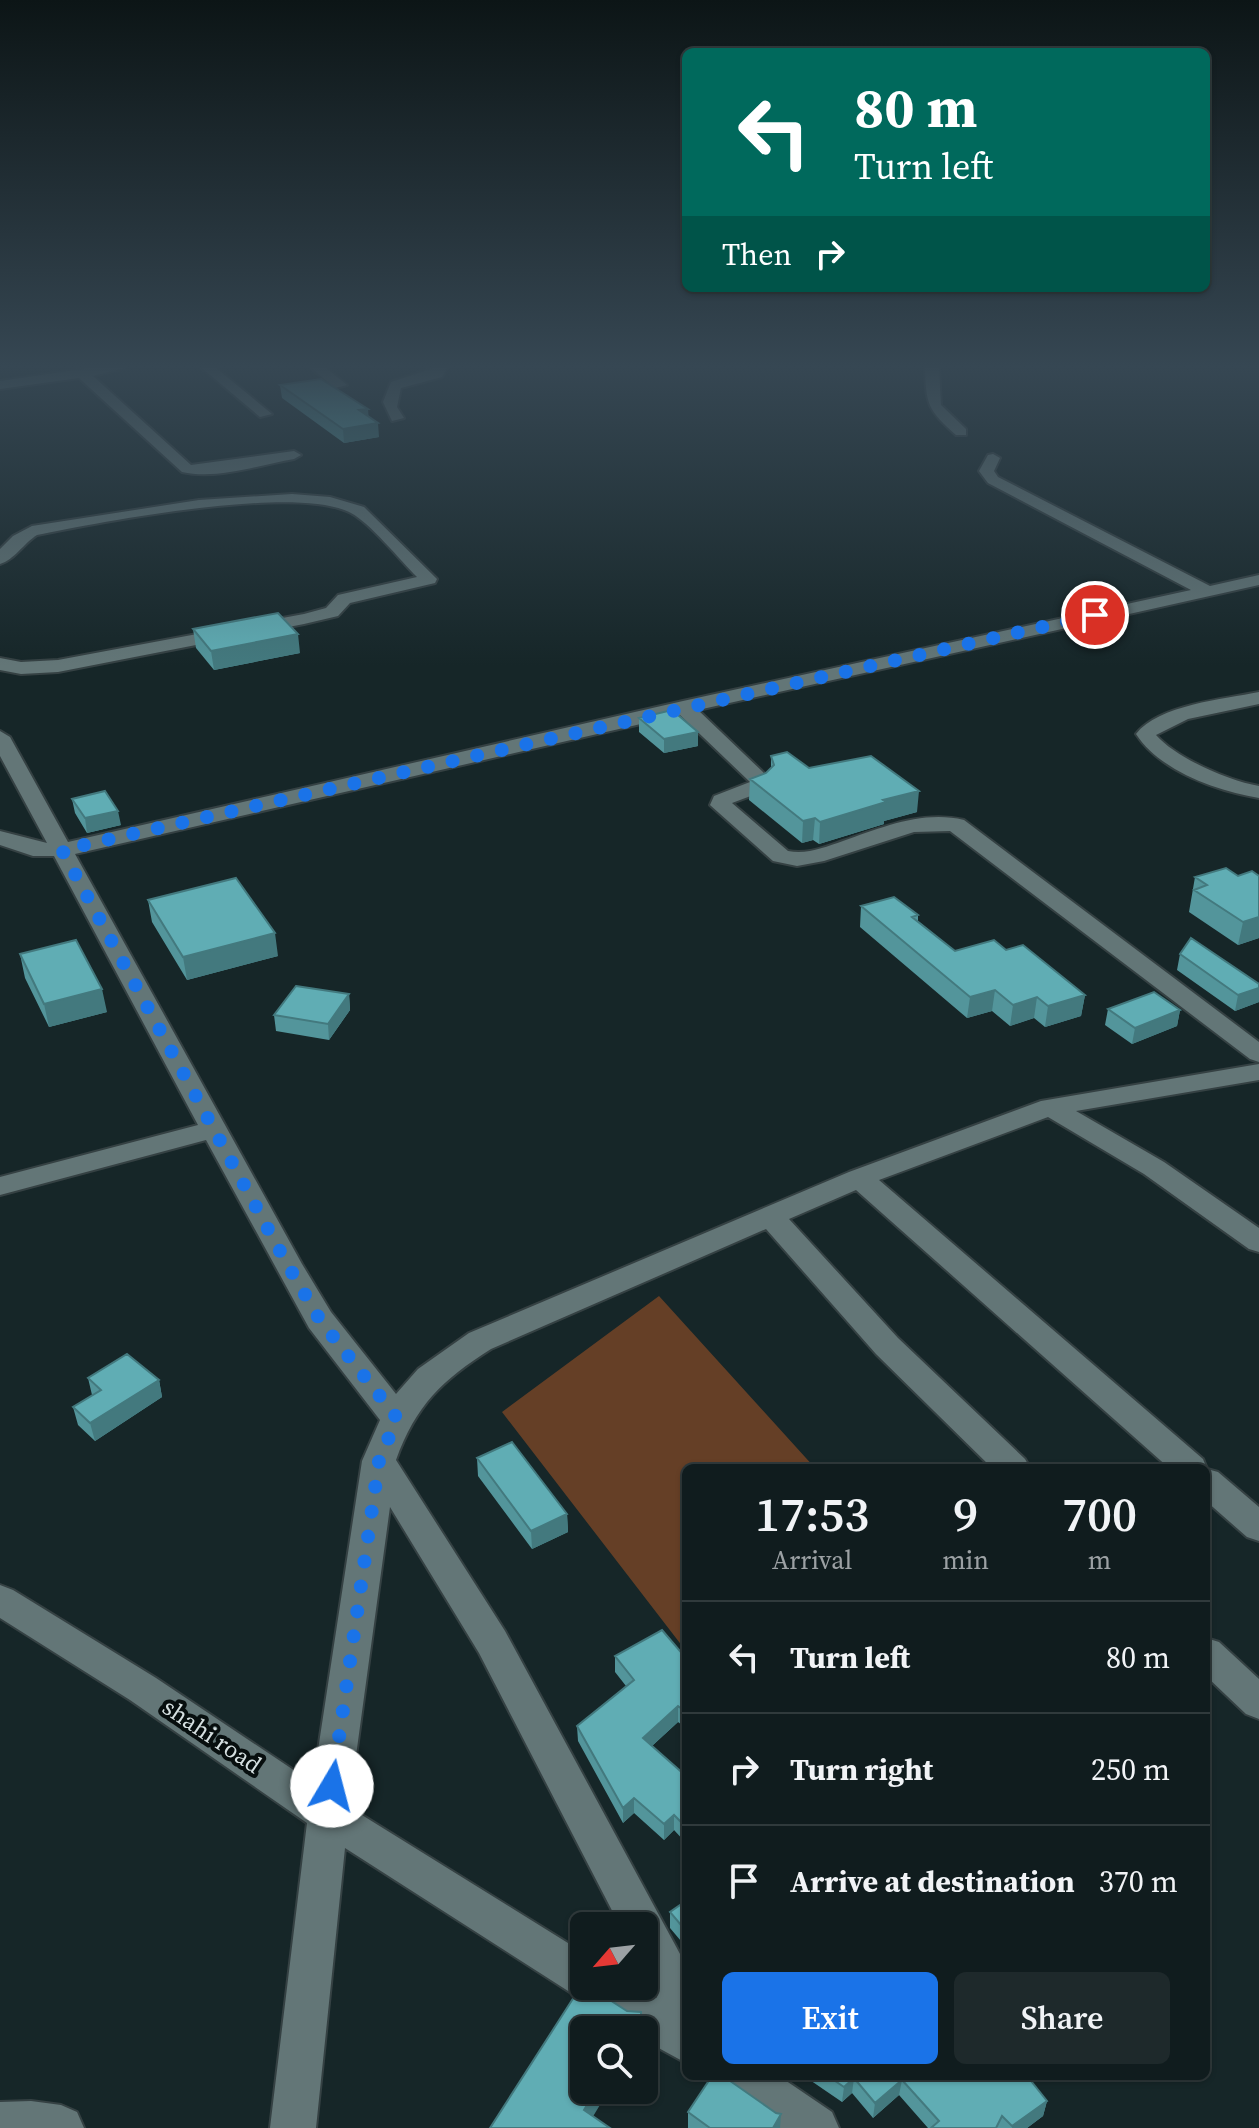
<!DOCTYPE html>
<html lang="en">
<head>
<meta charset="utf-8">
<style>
	:root { --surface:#101c1e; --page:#1e292b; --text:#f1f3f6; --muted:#9ca1a4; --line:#303a3c; --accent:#1a73e8 }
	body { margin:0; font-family:"Source Serif 4",serif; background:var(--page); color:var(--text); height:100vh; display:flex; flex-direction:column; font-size:30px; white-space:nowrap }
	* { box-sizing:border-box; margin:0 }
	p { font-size:26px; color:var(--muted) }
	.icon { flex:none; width:44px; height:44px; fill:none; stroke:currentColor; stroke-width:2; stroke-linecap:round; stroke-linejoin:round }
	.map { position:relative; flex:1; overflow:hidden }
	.details { position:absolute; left:682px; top:1464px; width:528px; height:616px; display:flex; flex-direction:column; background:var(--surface); border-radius:12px; box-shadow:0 2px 6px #0004,0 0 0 2px var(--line) }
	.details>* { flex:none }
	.top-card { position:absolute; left:682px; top:48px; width:528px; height:244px; border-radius:12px; box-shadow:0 2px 6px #0004,0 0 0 2px var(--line); background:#00695c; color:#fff; overflow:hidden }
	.needle { width:52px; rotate:242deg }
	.fabs { position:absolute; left:570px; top:1912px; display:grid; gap:16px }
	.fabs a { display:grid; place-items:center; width:88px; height:88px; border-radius:12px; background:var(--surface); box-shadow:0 2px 6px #0004,0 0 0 2px var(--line); font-size:40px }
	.pin { position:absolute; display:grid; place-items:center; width:68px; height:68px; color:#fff; margin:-34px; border:4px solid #fff; border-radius:50%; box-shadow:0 2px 8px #0007 }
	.me { position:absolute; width:88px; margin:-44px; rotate:8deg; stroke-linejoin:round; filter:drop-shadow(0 0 6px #0008) }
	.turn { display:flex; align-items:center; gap:28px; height:168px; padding:0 40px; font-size:36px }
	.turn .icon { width:104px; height:104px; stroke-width:2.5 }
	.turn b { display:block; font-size:56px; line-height:68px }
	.then { display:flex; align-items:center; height:76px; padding:0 40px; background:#0003; gap:16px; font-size:30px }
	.eta { display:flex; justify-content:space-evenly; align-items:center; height:136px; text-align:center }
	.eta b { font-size:48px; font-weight:600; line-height:56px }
	.cta { display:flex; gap:16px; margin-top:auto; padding:16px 40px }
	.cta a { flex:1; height:92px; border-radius:12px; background:var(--accent); color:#fff; font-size:32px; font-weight:600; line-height:92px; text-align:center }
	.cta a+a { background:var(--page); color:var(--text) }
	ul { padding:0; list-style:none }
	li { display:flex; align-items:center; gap:24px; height:112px; padding:0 40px; border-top:2px solid var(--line) }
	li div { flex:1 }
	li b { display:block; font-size:30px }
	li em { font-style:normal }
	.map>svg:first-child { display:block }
	.green { fill:#653f26 }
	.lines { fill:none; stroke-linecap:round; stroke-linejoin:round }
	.minor-casing { stroke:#354143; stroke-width:4 }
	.minor { fill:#637677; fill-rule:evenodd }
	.wall { fill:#53959b }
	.shaded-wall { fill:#43797e }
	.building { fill:#60adb4; stroke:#43797e; stroke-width:2 }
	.route { stroke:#1a73e8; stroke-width:14; stroke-dasharray:0 25.2 }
	.labels { text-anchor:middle; stroke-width:8; stroke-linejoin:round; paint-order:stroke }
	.near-street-label { font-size:24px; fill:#d5dfe0; stroke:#070e0e }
</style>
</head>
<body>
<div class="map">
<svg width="1259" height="2128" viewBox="0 0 1259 2128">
	<rect width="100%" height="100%" fill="#162628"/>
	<path class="green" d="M659,1296L815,1468H686V1651L502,1412Z"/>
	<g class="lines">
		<defs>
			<path id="minor" d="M90,368H124L93,376L191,465L294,451L301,455L294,459C259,465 217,480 182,472L79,378L0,389V381Z
				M202,368H216L272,414L260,417Z
				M311,368H326L347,385L335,388Z
				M434,368H447L442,377L401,388L397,407L404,418L392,421L383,402L391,382Z
				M925,368H939L941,405L966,429V435H956C928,410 926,405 925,368Z
				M993,454L1000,458L994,471L998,477L1210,586L1259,575V585L698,710L766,775L771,784L764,791L732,803L788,851C807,855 825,847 843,841C881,828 922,810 964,820L1259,1042V1062L1250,1059L950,831L914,832L824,861L797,866L773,861L710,805L714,796L750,782L680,715L75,854L302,1264L331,1312L396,1394L418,1369L469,1333L849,1172L1041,1101L1259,1064V1080L1076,1111L1164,1162L1259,1228V1252L1249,1249L1144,1174L1048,1117L879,1180L1203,1459L1207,1469L1218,1472L1259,1507V1541L1247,1537L1206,1501V1468H1169L856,1190L789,1219L898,1338L1025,1459L1030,1468H992L876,1354L766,1229L491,1349C442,1380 416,1405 396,1460L505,1631L686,1965V2063L644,2040V2030H629L345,1848L316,2128H270L307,1823L130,1700L0,1618V1585L13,1590L156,1678L313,1783L362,1461L380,1420L309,1328L206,1140L0,1195V1177L198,1125L54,856H33L0,845V831L47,843L0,756V731L10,737L68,842L683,701L1191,590L988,483L979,471L988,455ZM390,1507L479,1653L620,1926H644V1972L657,1998L638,1986H584V1953L349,1807Z
				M292,494L330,497L364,507L437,579L435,583L350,603L338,616L304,624L58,672L21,674L0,670V658L21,662L58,660L304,614L326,608L338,595L417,577C401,561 369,522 351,513C296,484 101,522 37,535C24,543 14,560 0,564V549L13,536L32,526L199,500Z
				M1259,692V704L1188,719L1156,735C1176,758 1229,781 1259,786V798C1217,791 1160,771 1136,734C1158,705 1224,699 1259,692Z
				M1206,1638L1219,1642L1259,1679V1719L1246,1714L1206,1676Z
				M718,2076H779L832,2112L839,2128H776L724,2092Z
				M31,2101L61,2105L77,2112L84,2128H0V2102Z"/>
		</defs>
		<use href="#minor" class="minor-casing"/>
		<use href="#minor" class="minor"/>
	</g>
	<path class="wall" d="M280,385L369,417L379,437L344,443L282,398Z
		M193,629L300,653L214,670L196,648Z
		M639,718L698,732V746L664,753L639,732Z
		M771,756L809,768L917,812L884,821V824L819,844L813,840L802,843L749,800L750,779L766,773L771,768Z
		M72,799L121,825L87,833L75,813Z
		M1238,876H1259V938L1238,945L1189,912L1195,877Z
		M148,900L278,956L187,980L152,922Z
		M861,906L918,915V921L955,951L1006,950L1085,995L1081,1016L1045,1027L1034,1018L1010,1026L992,1011L967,1018L860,927Z
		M20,954L107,1012L49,1027L25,978Z
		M1180,954L1259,1002L1235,1011L1177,970Z
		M349,994L350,1010L329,1040L276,1031L274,1015Z
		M1108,1009L1180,1010L1177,1026L1132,1044L1105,1025Z
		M88,1378L159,1380L162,1397L95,1441L78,1425L73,1407L92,1395Z
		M477,1458L567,1514L568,1532L532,1549L478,1476Z
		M615,1656L686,1658V1728L678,1722L652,1746L686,1776V1843L674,1830L664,1840L634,1813L623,1823L578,1741L577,1726L626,1686L615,1672Z
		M686,1901V1947L670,1928V1912Z
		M804,2076H1027L1047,2101L1043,2116L1027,2128H928L899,2095L873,2118L852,2093L842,2102Z
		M688,2112L780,2128H688Z"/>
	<path class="shaded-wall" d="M368,409L369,422L359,410Z
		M378,423L379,437L344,443L343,429Z
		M298,634L300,653L214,670L211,651Z
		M698,732V746L664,753V739Z
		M919,791L917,812L884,821V824L819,844L820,822L883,800Z
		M118,811L121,825L87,833L85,818Z
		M815,818L813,840L802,843L803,821Z
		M1259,917V938L1238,945L1243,922Z
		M275,933L278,956L187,980L183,957Z
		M1259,988V1002L1235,1011L1238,995Z
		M102,989L107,1012L49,1027L44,1004Z
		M995,990L992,1011L967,1018L970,997Z
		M349,994L350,1010L329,1040L328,1024Z
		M1085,995L1081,1016L1045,1027L1048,1006Z
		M1037,997L1034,1018L1010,1026L1013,1005Z
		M1180,1010L1177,1026L1132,1044L1135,1028Z
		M159,1380L162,1397L95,1441L90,1423Z
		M567,1514L568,1532L532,1549L531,1531Z
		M678,1706V1722L643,1754V1738Z
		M634,1798V1813L623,1823V1808Z
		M674,1815V1830L664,1840V1824Z
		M641,2016V2030H633Z
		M854,2078L852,2093L842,2102L844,2087Z
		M902,2080L899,2095L873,2118L875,2103Z
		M596,2090H609L586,2128L584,2110Z
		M1047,2101L1043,2116L1027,2128H1012V2126Z
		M781,2114L780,2128H773Z"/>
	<path class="building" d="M321,379L368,409L359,410L378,423L343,429L280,385Z
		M278,613L298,634L211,651L193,629Z
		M672,710L698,732L664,739L639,718Z
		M787,752L809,768L871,756L919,791L883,800L886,802L820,822L815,818L803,821L750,779L766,773L774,765L771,756Z
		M105,791L118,811L85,818L72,799Z
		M1226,868L1238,876L1252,871L1259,876V917L1243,922L1194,890L1207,885L1195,877Z
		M236,878L275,933L183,957L148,900Z
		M894,897L918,915L912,917L955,951L994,940L1006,950L1023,945L1085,995L1048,1006L1037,997L1013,1005L995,990L970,997L861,906Z
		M1191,938L1259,984V988L1238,995L1180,954Z
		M76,940L102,989L44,1004L20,954Z
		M296,986L349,994L328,1024L274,1015Z
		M1154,992L1180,1010L1135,1028L1108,1009Z
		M127,1354L159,1380L90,1423L73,1407L101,1390L88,1378Z
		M512,1442L567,1514L531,1531L477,1458Z
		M662,1630L686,1658V1712L678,1706L643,1738L686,1776V1827L674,1815L664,1824L634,1798L623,1808L577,1726L634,1680L615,1656Z
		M686,1901V1931L670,1912Z
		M583,1983L584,1986H588L627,2011L641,2012V2016L633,2030H584V2090H596L584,2110L610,2128H490Z
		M712,2076H723L776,2113L781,2114L773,2128H710L688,2112Z
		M828,2076H1027L1047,2101L1012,2126L1002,2116L996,2128H931L939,2121L902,2080L875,2103L854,2078L844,2087Z"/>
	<linearGradient id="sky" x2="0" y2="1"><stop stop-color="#0c1516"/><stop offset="0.55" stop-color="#364753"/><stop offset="1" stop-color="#364753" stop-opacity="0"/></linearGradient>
	<rect width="1259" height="666" fill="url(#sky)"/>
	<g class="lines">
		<path class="route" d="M332,1786L379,1461L397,1418L320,1320L287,1264L62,850L1095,615"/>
	</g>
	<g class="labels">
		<g class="near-street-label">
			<text transform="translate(212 1736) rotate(34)" y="8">shahi road</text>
		</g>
	</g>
</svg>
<div class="fabs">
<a><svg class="needle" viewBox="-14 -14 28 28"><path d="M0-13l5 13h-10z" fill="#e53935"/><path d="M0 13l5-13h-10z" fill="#9ca1a4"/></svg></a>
<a><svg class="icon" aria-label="search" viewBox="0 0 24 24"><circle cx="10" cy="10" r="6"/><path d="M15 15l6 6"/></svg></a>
</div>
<div class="pin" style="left:1095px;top:615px;background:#d93025"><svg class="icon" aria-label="arrive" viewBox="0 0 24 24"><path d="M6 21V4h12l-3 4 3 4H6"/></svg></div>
<svg class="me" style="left:332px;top:1786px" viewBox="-20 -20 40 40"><circle r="19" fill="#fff"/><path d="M0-13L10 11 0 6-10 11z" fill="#1a73e8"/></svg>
<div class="top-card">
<div class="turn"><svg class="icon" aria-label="left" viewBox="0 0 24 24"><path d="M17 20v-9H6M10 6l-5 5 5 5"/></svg><div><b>80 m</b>Turn left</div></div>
<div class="then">Then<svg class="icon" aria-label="right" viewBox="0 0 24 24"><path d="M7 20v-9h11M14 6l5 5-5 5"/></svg></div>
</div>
<section class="details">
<div class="eta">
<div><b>17:53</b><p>Arrival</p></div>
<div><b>9</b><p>min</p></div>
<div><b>700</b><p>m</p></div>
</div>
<ul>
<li><svg class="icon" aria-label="left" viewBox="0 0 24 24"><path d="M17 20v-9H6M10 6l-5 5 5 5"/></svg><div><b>Turn left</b></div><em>80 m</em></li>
<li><svg class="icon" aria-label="right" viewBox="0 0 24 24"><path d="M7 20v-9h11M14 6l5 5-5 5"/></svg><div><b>Turn right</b></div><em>250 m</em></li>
<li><svg class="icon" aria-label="arrive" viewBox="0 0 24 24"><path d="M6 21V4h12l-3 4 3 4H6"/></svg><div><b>Arrive at destination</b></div><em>370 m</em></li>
</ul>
<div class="cta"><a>Exit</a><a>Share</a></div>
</section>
</div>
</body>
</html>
